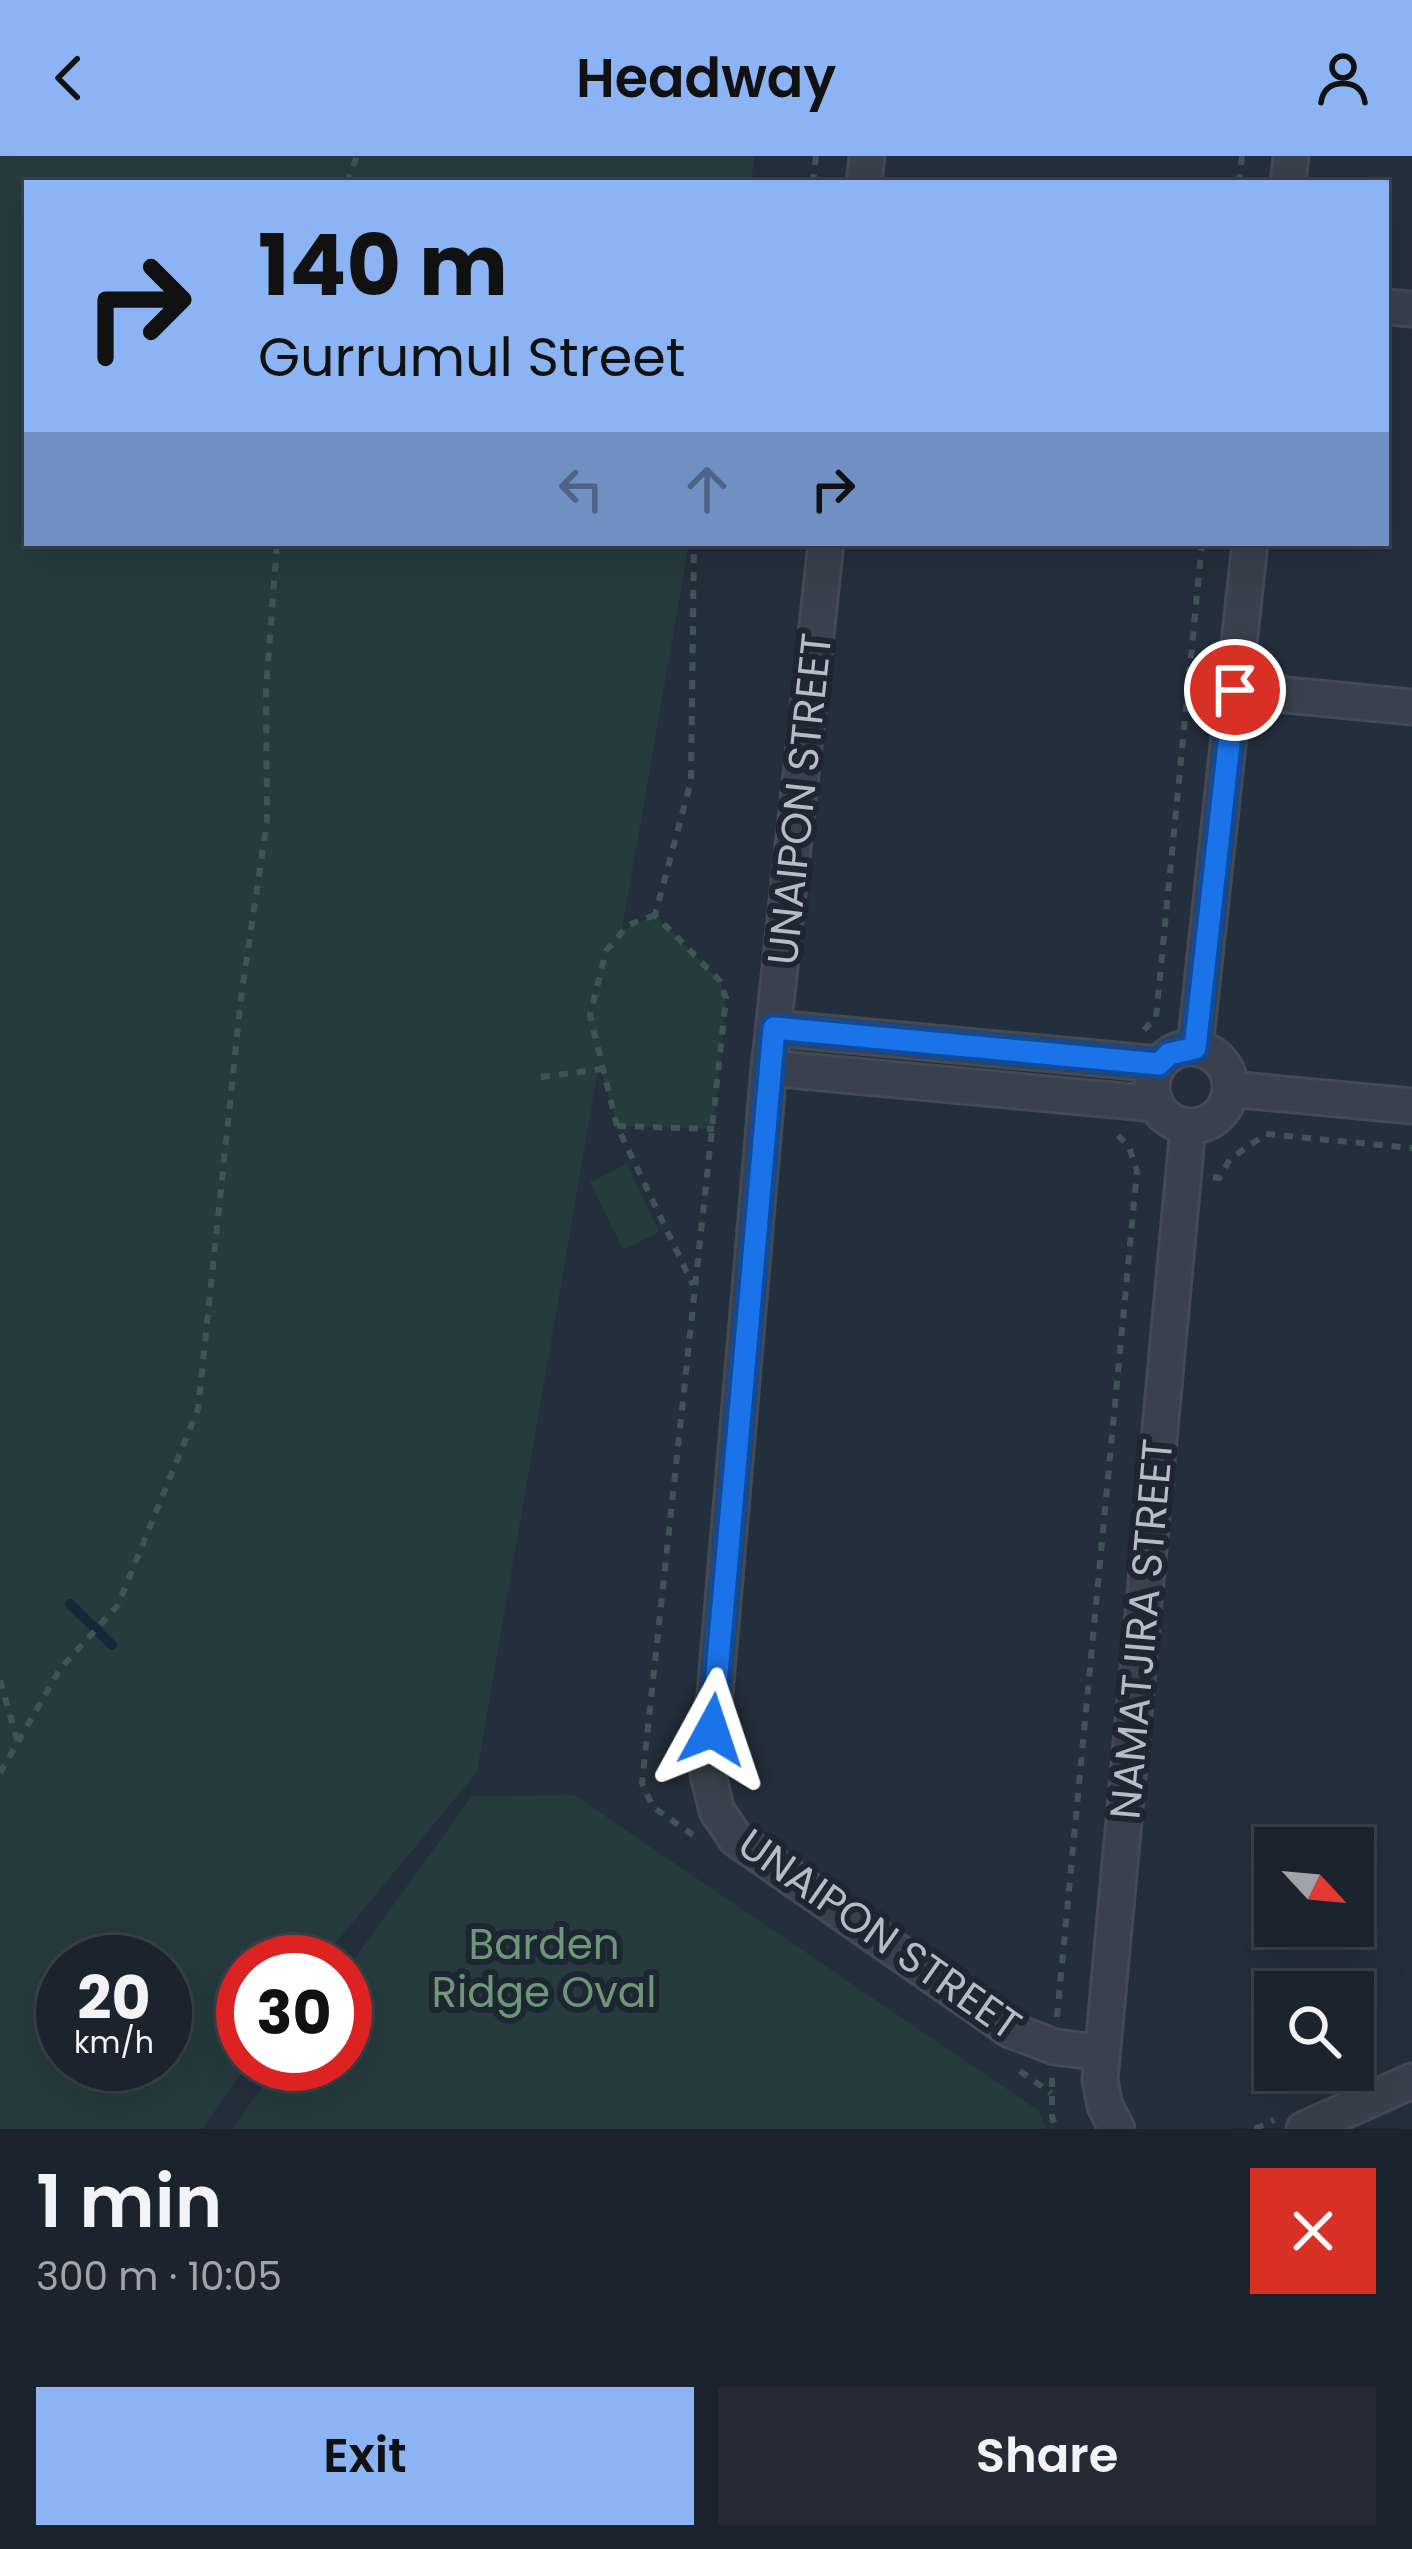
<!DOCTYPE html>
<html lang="en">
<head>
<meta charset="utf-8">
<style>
	:root { --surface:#1b232e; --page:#242b36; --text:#f1f3f6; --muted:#a0a4aa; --line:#39404a; --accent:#8cb4f5 }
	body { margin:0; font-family:Poppins,sans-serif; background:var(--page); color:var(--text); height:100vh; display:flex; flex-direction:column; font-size:45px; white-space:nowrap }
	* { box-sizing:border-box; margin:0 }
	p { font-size:39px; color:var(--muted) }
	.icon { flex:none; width:66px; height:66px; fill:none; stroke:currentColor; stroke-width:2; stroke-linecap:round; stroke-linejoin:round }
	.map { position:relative; height:1973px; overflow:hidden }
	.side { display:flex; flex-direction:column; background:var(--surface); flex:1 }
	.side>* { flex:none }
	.top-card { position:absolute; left:24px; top:24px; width:1365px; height:366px; border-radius:0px; box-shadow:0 12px 48px #0002,0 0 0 3px var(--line); background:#8cb4f5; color:#111; overflow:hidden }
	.needle { width:78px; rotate:116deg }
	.buttons { position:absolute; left:1254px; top:1671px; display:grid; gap:24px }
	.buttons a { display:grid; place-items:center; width:120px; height:120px; border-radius:0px; background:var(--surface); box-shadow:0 12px 48px #0002,0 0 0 3px var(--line); font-size:60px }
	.speed { position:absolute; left:36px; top:1779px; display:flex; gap:24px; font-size:60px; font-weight:700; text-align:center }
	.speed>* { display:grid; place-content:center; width:156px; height:156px; border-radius:50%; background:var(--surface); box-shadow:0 12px 48px #0002,0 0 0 3px var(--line); line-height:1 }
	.speed small { font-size:30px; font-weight:400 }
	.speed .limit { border:18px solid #d22; background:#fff; color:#111 }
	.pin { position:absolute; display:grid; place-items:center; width:102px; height:102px; color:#fff; margin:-51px; border:6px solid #fff; border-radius:50%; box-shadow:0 3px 12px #0007 }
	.me { position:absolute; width:132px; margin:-66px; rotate:5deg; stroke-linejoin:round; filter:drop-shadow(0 0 9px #0008) }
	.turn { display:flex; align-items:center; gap:42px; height:252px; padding:0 36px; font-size:54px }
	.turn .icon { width:156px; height:156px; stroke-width:2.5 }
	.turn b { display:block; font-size:84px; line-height:102px }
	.lanes { display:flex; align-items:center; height:114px; padding:0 36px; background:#0003; justify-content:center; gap:60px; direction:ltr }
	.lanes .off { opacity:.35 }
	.round { display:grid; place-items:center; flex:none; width:126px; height:126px; border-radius:0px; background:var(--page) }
	.head { display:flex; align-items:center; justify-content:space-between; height:204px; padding:0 36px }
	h1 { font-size:72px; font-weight:600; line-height:90px }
	.cta { display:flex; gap:24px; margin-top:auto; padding:24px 36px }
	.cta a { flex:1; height:138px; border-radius:0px; background:var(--accent); color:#111; font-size:48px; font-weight:600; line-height:138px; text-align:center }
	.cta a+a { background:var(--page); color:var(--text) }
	header { display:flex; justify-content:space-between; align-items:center; height:156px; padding:0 36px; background:var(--accent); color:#111; font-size:54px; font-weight:600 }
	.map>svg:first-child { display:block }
	.green { fill:#263b3e; fill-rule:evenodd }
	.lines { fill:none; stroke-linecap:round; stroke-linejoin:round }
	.stream { stroke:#18263a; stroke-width:10 }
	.minor-casing { stroke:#414a56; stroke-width:39 }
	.path { stroke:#3f5456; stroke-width:6; stroke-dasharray:9 9; stroke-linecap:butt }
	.minor { stroke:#38414d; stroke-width:33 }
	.route-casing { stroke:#114b97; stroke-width:30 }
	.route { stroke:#1a73e8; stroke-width:21 }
	.labels { text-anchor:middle; stroke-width:12; stroke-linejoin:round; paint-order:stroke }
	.street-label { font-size:42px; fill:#b4bcc8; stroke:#1d2632 }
	.park-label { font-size:42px; fill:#6c9876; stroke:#1d2632 }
</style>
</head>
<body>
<header><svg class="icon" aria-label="back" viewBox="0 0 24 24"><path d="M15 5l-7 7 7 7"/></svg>Headway<svg class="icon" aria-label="person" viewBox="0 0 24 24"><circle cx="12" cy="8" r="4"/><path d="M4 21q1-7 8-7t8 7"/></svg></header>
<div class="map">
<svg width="1412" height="1973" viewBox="0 0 1412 1973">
	<rect width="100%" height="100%" fill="#242f3d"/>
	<path class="green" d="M0,0H755L751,27H27V387H689L622,774L655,759L720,825L726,842L714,973L617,970L599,908L477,1616L320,1806H243V1908H248L202,1973H0ZM63,1806H165V1908H63Z
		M627,1008L659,1076L623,1094L590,1026Z
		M574,1639L1039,1955L1046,1973H232L279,1908H345V1816L472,1640Z"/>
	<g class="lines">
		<path class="stream" d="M70,1448L112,1489"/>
		<defs>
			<path id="minor" d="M864,27L867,0
				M1288,27L1291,0
				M1386,151L1412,153
				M826,387L769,912L708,1619L717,1655L736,1683L1010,1874L1055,1891L1102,1897
				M1235,534L1412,551
				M774,872L1159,908
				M1195,892L1250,387
				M1152 931a39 39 0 1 1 78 0a39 39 0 1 1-78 0Z
				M769,912L1156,948
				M1230,933L1412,950
				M1117,1973L1105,1950L1100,1924L1188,970
				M1304,1973L1412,1925"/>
		</defs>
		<use href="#minor" class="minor-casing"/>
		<path class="path" d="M347,27L357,0
			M813,27L816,0
			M1239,27L1242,0
			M655,759L628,769L606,795L590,859L617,970L693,1129
			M1144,874L1156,861L1202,387
			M541,921L601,913
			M617,970L714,973
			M1213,1021L1219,1022L1230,1003L1266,978L1412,992
			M0,1524L17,1584
			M0,1617L60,1513L118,1449L198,1253L241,842L267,665L266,533L277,387
			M693,1679L653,1651L642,1627L726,842L720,825L655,759L691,625L694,387
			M1057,1861L1137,1015L1129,991L1117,978
			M1020,1915L1051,1937
			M1052,1922V1960L1056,1973
			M1255,1973L1274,1964"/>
		<use href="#minor" class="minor"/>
	</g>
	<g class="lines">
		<defs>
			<path id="route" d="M712,1574L774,872L1159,908L1169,898L1195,892L1235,534"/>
		</defs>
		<use href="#route" class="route-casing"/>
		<use href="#route" class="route"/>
	</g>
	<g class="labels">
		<g class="street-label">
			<text transform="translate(799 643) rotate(-84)" y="15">UNAIPON STREET</text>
			<text transform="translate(1141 1473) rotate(-85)" y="15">NAMATJIRA STREET</text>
			<text transform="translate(880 1778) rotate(35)" y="15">UNAIPON STREET</text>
		</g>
		<g class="park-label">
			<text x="544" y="1803">Barden<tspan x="544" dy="48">Ridge Oval</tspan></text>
		</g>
	</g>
</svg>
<div class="buttons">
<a><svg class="needle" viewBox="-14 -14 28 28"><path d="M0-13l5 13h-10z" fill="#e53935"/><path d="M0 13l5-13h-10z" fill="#a0a4aa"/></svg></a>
<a><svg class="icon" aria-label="search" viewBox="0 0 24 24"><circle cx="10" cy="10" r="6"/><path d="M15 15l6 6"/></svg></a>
</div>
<div class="speed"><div>20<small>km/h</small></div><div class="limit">30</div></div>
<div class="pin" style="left:1235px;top:534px;background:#d93025"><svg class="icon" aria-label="arrive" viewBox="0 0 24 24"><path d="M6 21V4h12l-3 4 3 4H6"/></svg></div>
<svg class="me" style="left:712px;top:1574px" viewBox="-20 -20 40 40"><path d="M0-17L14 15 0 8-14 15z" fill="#1a73e8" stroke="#fff" stroke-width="4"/></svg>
<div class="top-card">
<div class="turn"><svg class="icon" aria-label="right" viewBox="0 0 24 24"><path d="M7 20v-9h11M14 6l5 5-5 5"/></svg><div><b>140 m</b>Gurrumul Street</div></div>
<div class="lanes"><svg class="icon off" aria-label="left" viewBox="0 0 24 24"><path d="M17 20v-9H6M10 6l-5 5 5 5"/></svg><svg class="icon off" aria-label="ahead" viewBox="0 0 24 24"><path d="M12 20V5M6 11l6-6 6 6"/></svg><svg class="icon" aria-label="right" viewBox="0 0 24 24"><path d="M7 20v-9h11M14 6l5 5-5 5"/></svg></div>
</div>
</div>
<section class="side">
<div class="head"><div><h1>1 min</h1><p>300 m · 10:05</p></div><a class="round" style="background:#d93025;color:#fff"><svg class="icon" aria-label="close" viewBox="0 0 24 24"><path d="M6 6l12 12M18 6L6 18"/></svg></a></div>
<div class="cta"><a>Exit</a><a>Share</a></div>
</section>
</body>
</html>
